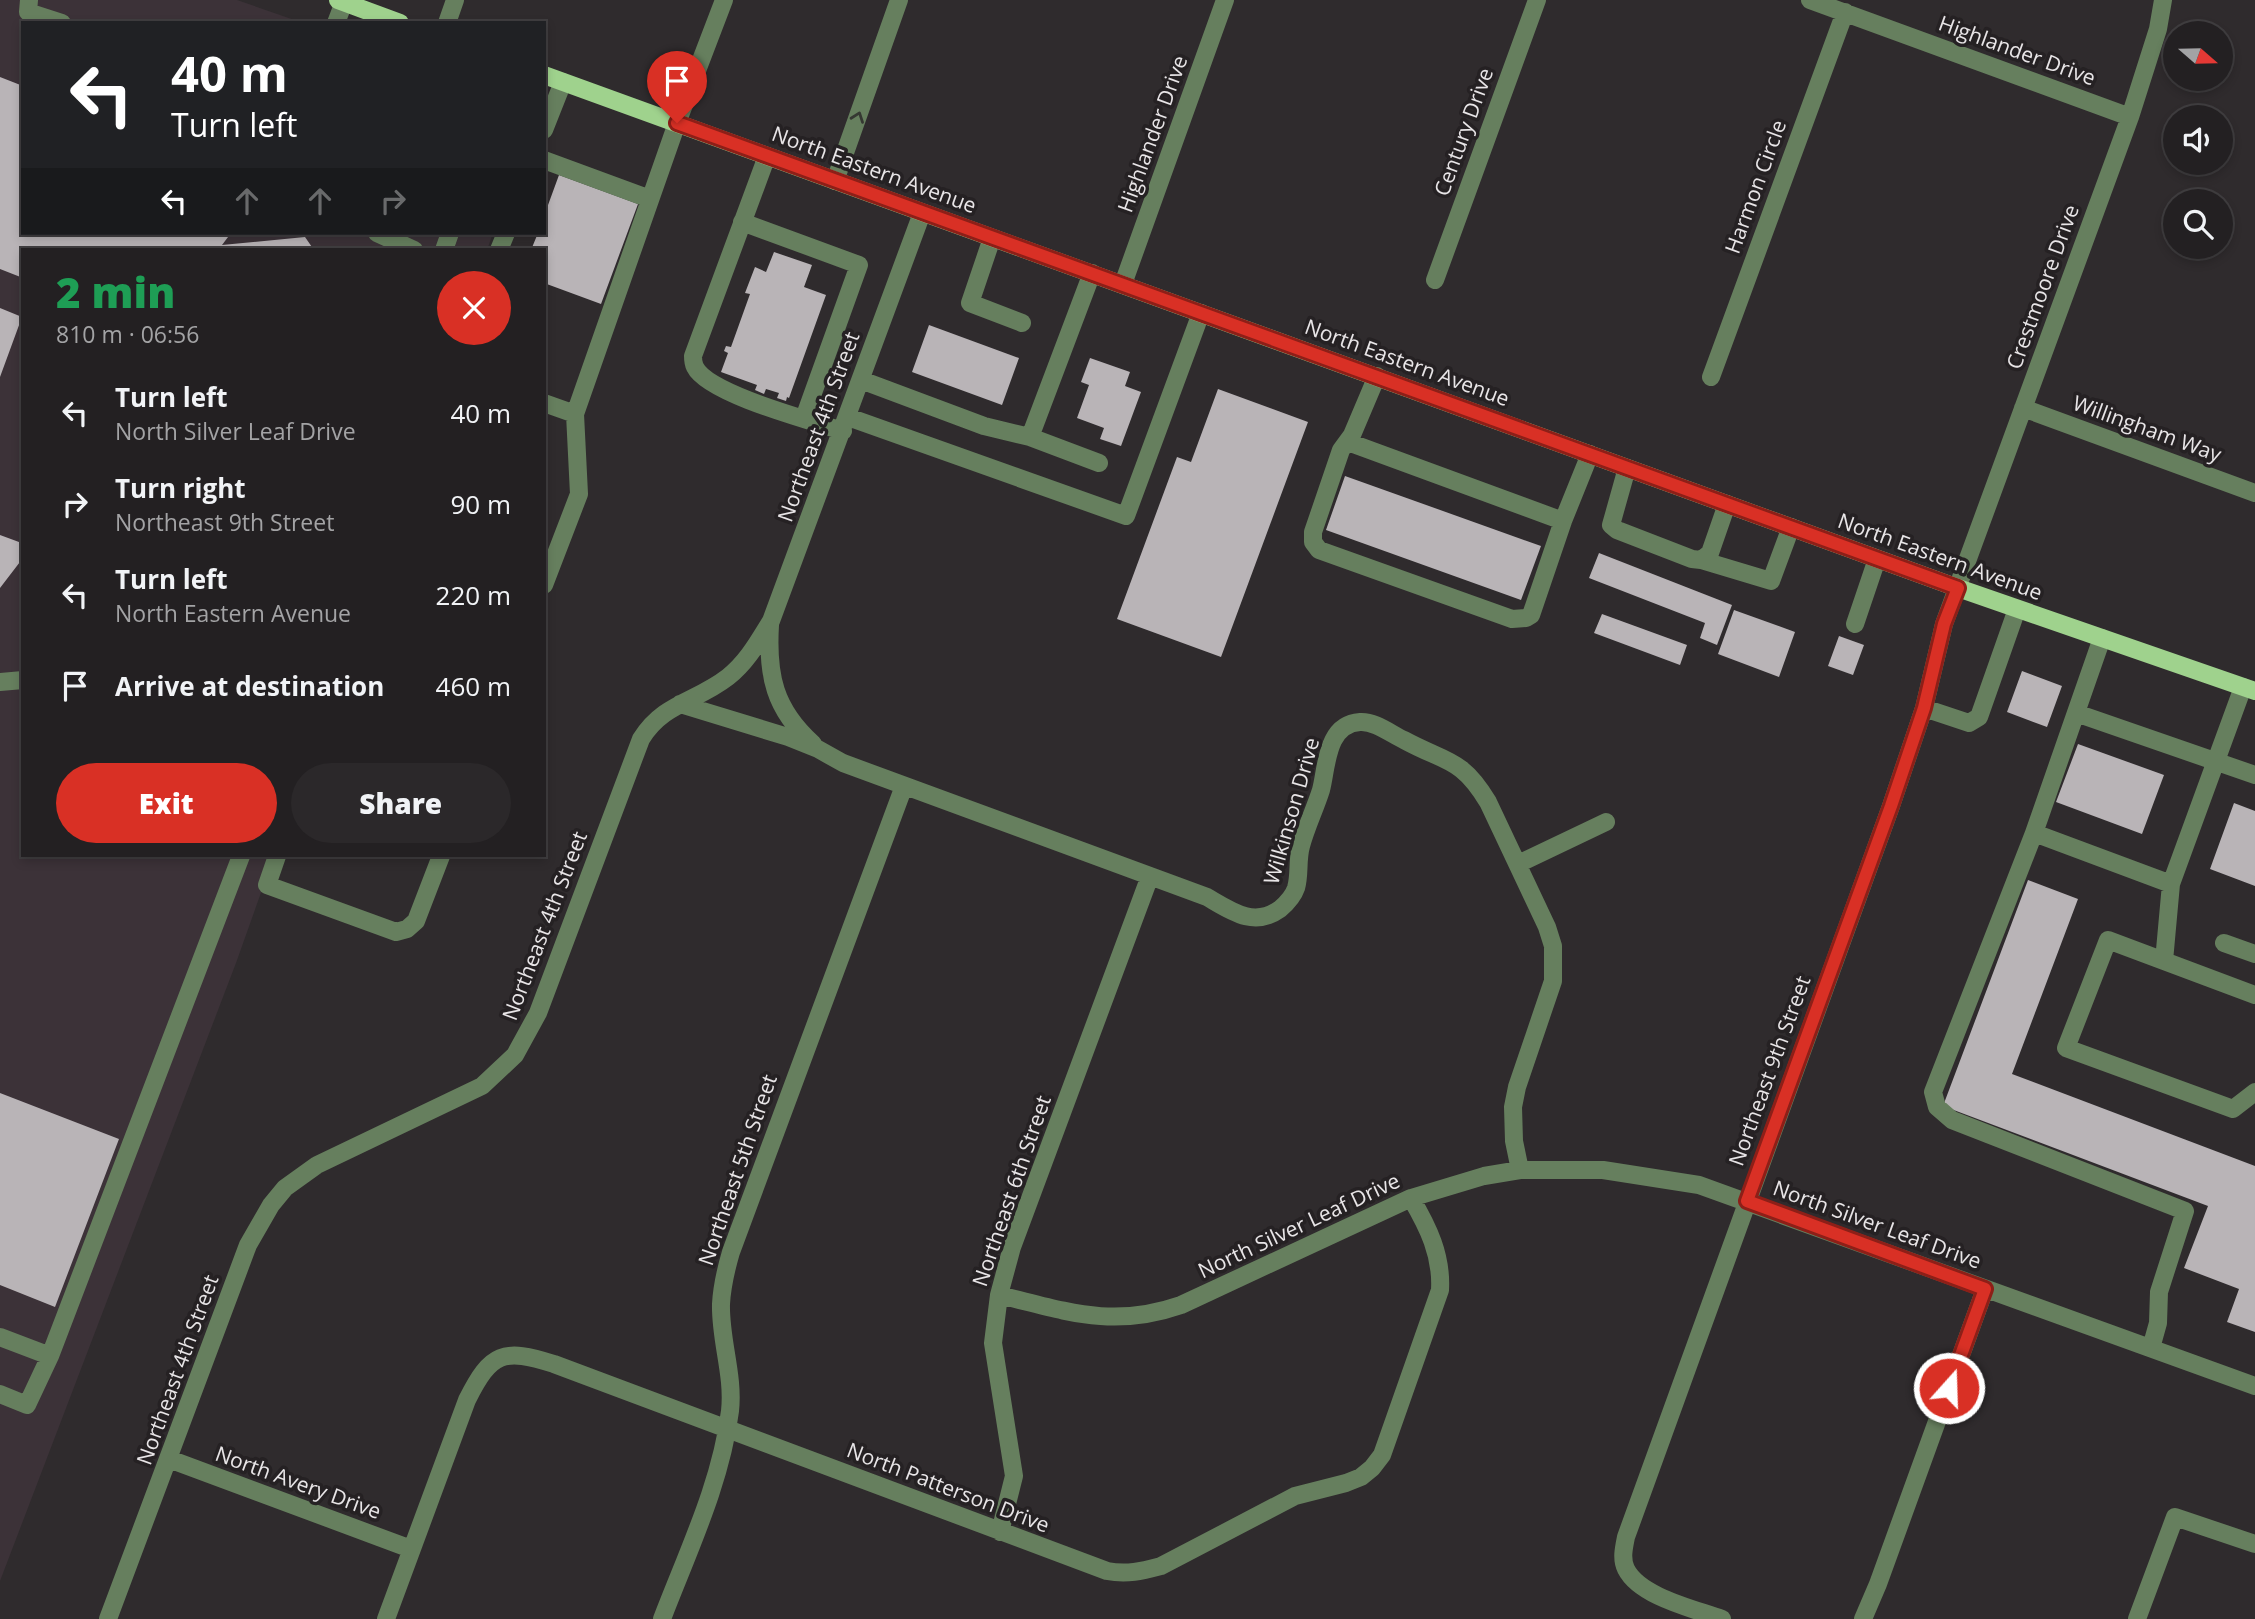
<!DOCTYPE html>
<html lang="en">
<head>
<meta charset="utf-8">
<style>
	:root { --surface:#232022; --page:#2b282a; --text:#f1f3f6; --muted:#a3a3a5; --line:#403e40; --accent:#d93025 }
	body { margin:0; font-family:"Open Sans",sans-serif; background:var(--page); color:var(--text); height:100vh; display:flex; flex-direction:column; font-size:26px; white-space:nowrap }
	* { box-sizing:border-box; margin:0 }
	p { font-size:23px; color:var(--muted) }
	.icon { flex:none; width:38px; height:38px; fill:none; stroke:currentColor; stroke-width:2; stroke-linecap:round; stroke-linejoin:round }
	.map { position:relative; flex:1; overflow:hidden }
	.side { position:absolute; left:21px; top:248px; width:525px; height:609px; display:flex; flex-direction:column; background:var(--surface); border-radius:0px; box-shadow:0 4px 10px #0003,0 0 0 2px var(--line) }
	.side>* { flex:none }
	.guide { position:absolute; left:21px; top:21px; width:525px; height:214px; border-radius:0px; box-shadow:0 4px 10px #0003,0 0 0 2px var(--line); background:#202124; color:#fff; overflow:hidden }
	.needle { width:46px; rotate:110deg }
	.buttons { position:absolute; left:2163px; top:21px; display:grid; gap:14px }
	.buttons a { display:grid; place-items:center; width:70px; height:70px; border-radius:50%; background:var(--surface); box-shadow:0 4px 10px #0003,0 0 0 2px var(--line); font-size:35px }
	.pin { position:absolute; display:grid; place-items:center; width:60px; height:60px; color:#fff; margin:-72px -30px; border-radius:50% 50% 50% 0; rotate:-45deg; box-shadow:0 0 7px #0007 }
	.pin .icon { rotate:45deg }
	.me { position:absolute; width:77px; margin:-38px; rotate:20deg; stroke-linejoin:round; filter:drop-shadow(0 0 5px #0008) }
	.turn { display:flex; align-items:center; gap:24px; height:147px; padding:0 35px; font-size:32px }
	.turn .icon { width:91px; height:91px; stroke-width:2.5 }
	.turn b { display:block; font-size:49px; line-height:60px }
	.lanes { display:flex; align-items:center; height:66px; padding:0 35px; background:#0003; justify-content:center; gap:35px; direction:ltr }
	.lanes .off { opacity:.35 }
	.round { display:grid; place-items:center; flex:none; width:74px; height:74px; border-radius:37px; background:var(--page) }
	.headline { display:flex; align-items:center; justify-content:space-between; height:119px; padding:0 35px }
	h1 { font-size:42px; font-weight:800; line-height:52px; color:#1e9e55 }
	.primary-button { display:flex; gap:14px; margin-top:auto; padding:14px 35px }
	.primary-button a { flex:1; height:80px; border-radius:42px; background:var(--accent); color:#fff; font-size:28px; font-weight:800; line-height:80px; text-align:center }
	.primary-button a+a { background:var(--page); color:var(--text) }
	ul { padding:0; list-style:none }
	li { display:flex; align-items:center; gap:21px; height:91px; padding:0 35px }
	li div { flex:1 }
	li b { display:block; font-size:26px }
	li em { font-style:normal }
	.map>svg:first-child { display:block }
	.built { fill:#3c3238 }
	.building { fill:#b9b4b7 }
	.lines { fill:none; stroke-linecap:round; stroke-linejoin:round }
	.minor { stroke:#667f5e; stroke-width:18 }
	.major { stroke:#9fd28d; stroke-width:18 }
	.oneway { stroke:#353832 }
	.route-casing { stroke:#8d1f18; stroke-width:18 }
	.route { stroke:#d93025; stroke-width:12 }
	.labels { text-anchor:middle; stroke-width:7; stroke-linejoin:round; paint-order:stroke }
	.street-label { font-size:21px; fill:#e8e5e7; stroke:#252123 }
</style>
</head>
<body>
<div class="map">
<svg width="2255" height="1619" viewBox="0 0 2255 1619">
	<rect width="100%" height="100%" fill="#2f2b2d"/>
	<path class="built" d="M0,0H237L303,23H23V233H493L487,250H23V856H274L236,963L0,1581Z"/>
	<path class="building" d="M0,77L23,86V233H231L222,245L305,237L314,250H23V278L0,269Z
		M559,175L638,204L601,304L544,283V250H531L538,233H544V216Z
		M774,252L812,265L804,287L826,295L789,398L787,397L786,401L777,398L779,393L766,389L764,394L755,390L757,385L721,372L728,353L724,351L726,346L731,347L750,294L745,293L755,267L766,272Z
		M0,308L22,317L0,377Z
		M929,325L1019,358L1002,405L912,372Z
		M1090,358L1130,372L1125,386L1141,392L1121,446L1100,439L1104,428L1077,418L1089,385L1081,382Z
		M1218,389L1308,422L1221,657L1117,619L1177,457L1191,462Z
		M1345,476L1541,546L1521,600L1326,530Z
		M23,534V558L0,588V535L19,542Z
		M1599,553L1732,605L1717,645L1700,638L1705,623L1589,578Z
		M1734,610L1795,632L1779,677L1718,654Z
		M1602,614L1687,645L1680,665L1594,633Z
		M1839,636L1864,645L1853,675L1828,666Z
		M2022,671L2062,686L2047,727L2007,712Z
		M2078,744L2164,775L2142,834L2056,802Z
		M2234,803L2255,811V886L2210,869Z
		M2028,880L2078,899L2012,1074L2255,1166V1332L2227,1322L2239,1289L2184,1268L2208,1206L1943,1106Z
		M0,1093L119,1139L55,1307L0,1285Z"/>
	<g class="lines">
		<path class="minor" d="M29,0L28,12L62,23
			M1810,0L2130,117
			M336,23L344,2
			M447,23L455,0
			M544,130L563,82
			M767,156L693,356C693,359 693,363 695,367C708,394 812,421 843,431
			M544,160L650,199
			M835,181L899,0
			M742,222L859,265L804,418
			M377,233L414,250
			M992,238L970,303L1022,323
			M444,250L450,233
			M499,250L506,233
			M1435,280L1537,0
			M1123,284L1225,0
			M1377,376L1352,435L1341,450L1313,532V542L1319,550L1512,619L1526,618L1531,615L1563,521L1590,454
			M1711,377L1845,12
			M861,380L984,426L1030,437L1092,273
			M544,403L575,414
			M2023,408L2255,493
			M848,417L1126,516L1201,313
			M1030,437L1099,463
			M1348,442L1563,521
			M1627,468L1611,525L1617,530L1692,559L1701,560L1710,553L1727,504
			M1701,560L1771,581L1791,527
			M544,585L579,494L575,414L677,123L724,0
			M1855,624L1877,559
			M770,625C767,675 774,709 813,744
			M2102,638L2034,833L2171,884L2243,687
			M0,682L23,680
			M680,704L788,737L818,749L843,763L1207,897C1231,911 1254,928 1280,909C1287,903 1293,897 1296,888C1300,875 1297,860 1301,846C1306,827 1315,809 1321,790C1327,767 1326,724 1360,722C1375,721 1391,734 1404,740C1446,763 1461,757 1488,802L1547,927L1553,946V981L1517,1087L1513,1107L1514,1141L1520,1170
			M1924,708L1969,723L1979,717L2017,609
			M2076,713L2255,775
			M2034,833L1933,1092L1937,1107L1952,1120L2185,1211L2159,1292L2158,1323L2151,1348
			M277,856L267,885L396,932L407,929L416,921L441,856
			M1518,864L1606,822
			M2224,943L2255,954
			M2164,961L2171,884
			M2255,995L2108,940L2066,1048L2233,1109L2255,1092
			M999,1295C1066,1311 1112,1329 1181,1305L1411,1198L1484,1176L1520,1170H1603L1699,1185L2255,1386
			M0,1337L50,1356
			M0,1394L27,1405L50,1356L241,856
			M169,1459L411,1549
			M1000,1532L1014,1476L993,1343L999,1295L1012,1247L1150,876
			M108,1619L248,1245L271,1205L285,1188L317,1165L482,1086L515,1055L538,1013L641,739C663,703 696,702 728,677C747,662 758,642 771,621L922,213
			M386,1619L467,1400C491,1352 503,1348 554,1364L1107,1571C1127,1575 1142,1571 1161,1566L1295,1496L1346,1483L1361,1477L1372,1468L1382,1455L1440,1290C1442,1255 1428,1227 1411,1198
			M662,1619C688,1551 721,1483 730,1411C734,1375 720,1340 721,1304C722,1286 726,1269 731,1252L904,786
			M1722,1619C1695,1609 1640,1597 1626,1569C1621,1559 1624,1547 1626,1537L1891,806L1924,708L1944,624L2130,117L2158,29L2163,0
			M1863,1619L1878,1584L1985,1289
			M2137,1619L2175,1517L2255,1544"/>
		<path class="major" d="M338,0L400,23
			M544,75L1958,588L2255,691"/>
	</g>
	<defs><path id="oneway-chevron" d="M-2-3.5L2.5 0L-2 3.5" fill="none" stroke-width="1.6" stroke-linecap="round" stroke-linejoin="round" transform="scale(1.75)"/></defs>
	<use class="oneway" href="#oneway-chevron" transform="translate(858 117) rotate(-70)"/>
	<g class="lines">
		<defs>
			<path id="route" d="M677,123L1958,588L1944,624L1924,708L1891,806L1747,1201L1985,1289L1949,1388"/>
		</defs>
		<use href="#route" class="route-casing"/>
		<use href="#route" class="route"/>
	</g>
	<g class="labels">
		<g class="street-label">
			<text transform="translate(2017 51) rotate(20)" y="7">Highlander Drive</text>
			<text transform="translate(1464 132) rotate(-70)" y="7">Century Drive</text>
			<text transform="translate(1153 134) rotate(-70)" y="7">Highlander Drive</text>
			<text transform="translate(874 170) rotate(20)" y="7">North Eastern Avenue</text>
			<text transform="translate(1756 187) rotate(-70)" y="7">Harmon Circle</text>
			<text transform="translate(2043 287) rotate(-70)" y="7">Crestmoore Drive</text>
			<text transform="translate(1407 363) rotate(20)" y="7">North Eastern Avenue</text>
			<text transform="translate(819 427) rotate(-70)" y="7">Northeast 4th Street</text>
			<text transform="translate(2147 429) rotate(20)" y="7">Willingham Way</text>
			<text transform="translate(1940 557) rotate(20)" y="7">North Eastern Avenue</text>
			<text transform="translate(1292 811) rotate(-74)" y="7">Wilkinson Drive</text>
			<text transform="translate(545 926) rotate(-69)" y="7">Northeast 4th Street</text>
			<text transform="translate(1770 1071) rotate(-70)" y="7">Northeast 9th Street</text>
			<text transform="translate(738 1170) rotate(-71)" y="7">Northeast 5th Street</text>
			<text transform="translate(1012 1191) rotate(-71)" y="7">Northeast 6th Street</text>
			<text transform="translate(1877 1225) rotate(20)" y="7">North Silver Leaf Drive</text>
			<text transform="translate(1299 1226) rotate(-25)" y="7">North Silver Leaf Drive</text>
			<text transform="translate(178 1370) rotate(-70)" y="7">Northeast 4th Street</text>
			<text transform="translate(298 1483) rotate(20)" y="7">North Avery Drive</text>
			<text transform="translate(948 1488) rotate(21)" y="7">North Patterson Drive</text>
		</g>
	</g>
</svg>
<div class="buttons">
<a><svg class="needle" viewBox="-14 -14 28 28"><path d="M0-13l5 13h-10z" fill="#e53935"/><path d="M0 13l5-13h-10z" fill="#a3a3a5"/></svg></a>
<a><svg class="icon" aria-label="sound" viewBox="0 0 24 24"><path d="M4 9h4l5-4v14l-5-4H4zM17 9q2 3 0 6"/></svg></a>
<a><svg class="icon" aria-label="search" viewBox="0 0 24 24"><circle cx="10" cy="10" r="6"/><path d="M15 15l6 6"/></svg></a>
</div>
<div class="pin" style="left:677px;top:123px;background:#d93025"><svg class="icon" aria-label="arrive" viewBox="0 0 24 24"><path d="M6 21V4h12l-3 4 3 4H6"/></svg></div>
<svg class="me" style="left:1949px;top:1388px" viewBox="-20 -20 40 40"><circle r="17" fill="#d93025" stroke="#fff" stroke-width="3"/><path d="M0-11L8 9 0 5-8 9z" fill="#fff"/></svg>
<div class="guide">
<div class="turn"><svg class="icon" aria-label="left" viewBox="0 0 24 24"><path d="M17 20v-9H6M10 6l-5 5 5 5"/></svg><div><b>40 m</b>Turn left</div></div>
<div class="lanes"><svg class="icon" aria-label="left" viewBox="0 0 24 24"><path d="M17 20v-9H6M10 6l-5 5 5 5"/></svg><svg class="icon off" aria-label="ahead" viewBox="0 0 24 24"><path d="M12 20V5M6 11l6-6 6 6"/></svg><svg class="icon off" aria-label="ahead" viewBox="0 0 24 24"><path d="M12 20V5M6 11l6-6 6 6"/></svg><svg class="icon off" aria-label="right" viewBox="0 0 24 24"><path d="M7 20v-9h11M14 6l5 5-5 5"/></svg></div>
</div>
<section class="side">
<div class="headline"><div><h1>2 min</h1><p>810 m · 06:56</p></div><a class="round" style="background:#d93025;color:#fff"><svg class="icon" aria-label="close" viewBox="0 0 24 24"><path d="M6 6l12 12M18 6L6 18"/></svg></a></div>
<ul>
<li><svg class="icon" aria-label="left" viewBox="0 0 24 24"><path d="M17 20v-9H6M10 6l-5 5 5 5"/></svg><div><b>Turn left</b><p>North Silver Leaf Drive</p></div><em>40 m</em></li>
<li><svg class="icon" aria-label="right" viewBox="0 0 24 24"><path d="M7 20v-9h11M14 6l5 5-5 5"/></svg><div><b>Turn right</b><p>Northeast 9th Street</p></div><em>90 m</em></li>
<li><svg class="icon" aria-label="left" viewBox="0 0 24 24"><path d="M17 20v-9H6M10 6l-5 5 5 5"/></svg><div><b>Turn left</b><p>North Eastern Avenue</p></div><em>220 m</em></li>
<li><svg class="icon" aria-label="arrive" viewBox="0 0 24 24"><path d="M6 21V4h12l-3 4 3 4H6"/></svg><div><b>Arrive at destination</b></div><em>460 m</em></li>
</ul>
<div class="primary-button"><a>Exit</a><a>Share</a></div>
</section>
</div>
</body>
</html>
